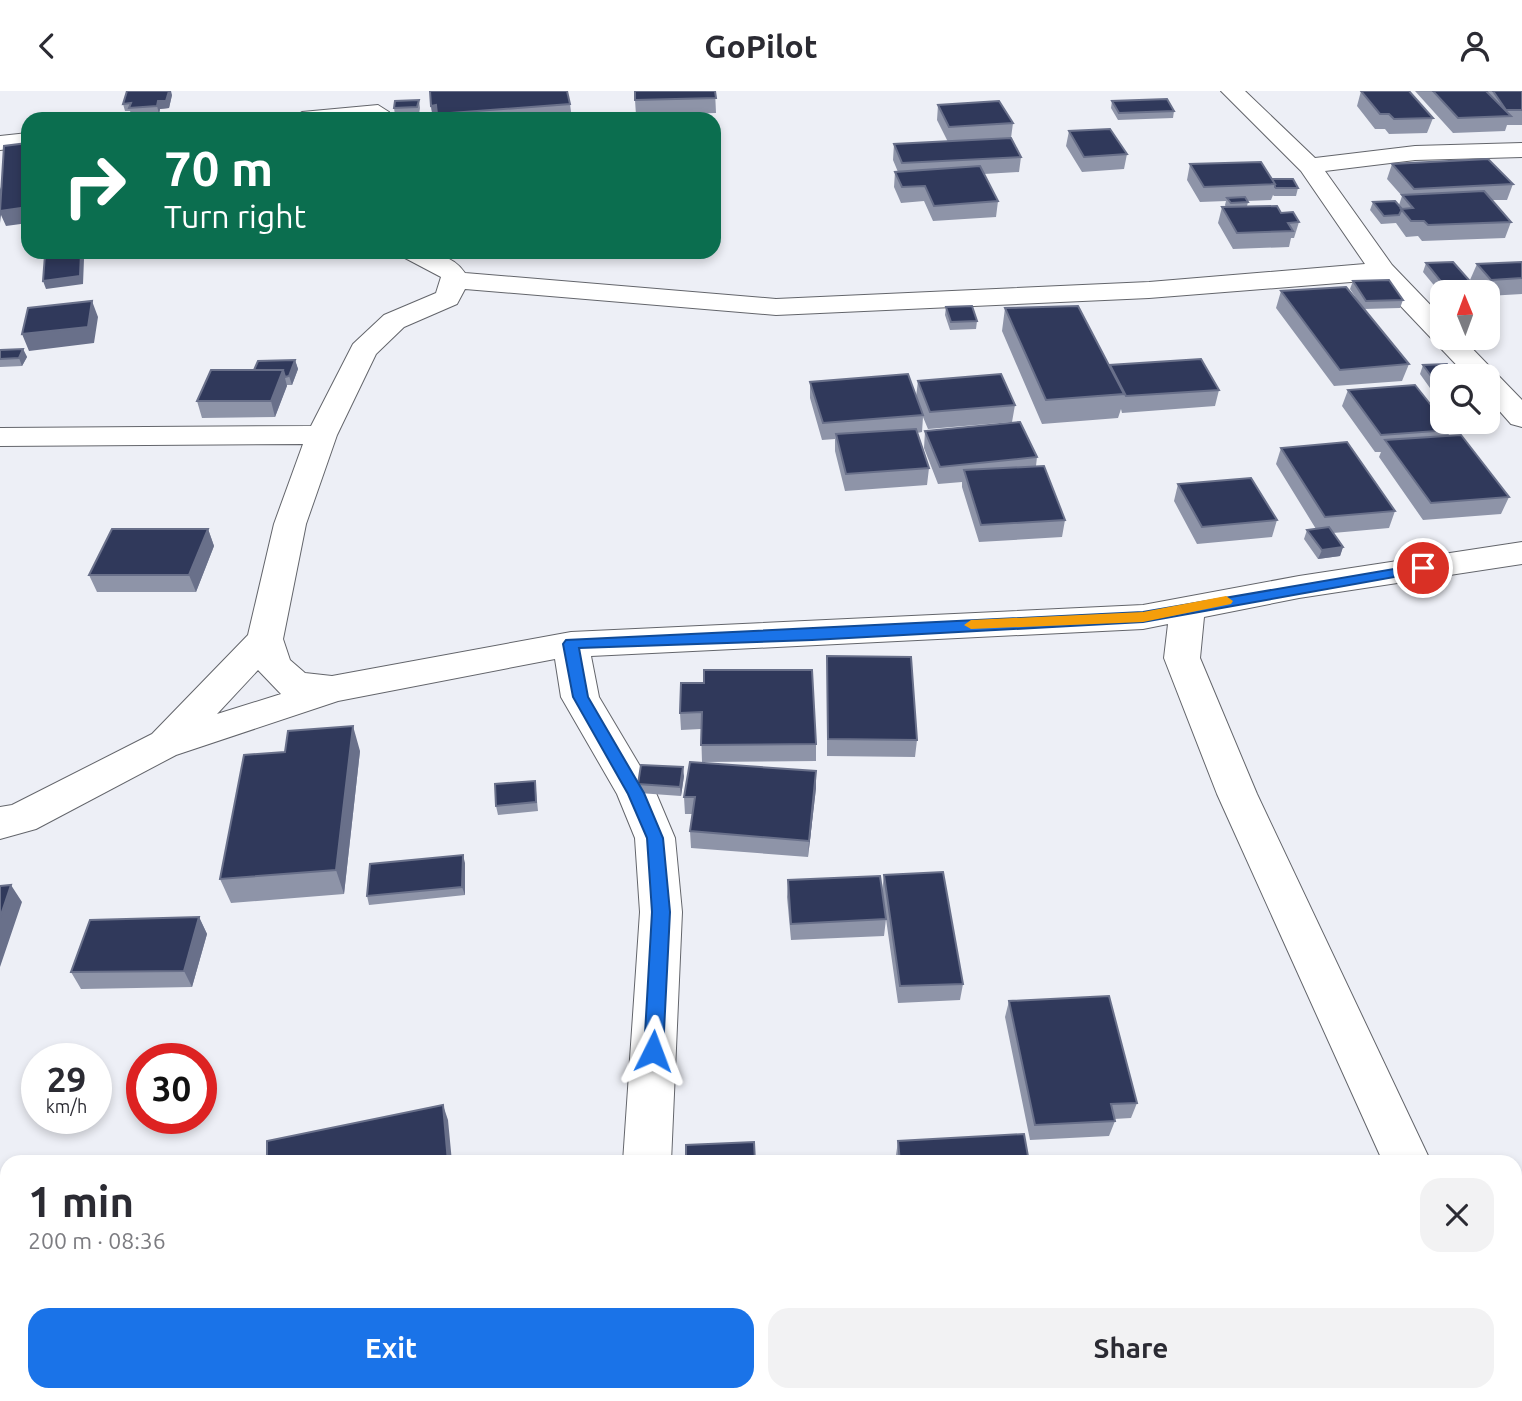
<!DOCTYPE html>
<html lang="en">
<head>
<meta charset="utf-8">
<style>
	:root { --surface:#fff; --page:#f2f2f3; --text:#2b2b33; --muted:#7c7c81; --accent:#1a73e8 }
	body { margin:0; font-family:Ubuntu,sans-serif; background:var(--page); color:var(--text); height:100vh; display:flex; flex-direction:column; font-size:26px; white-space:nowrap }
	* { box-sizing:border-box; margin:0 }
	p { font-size:23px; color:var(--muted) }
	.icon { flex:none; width:38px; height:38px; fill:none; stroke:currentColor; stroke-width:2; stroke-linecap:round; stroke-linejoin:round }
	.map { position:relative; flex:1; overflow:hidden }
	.panel { position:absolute; left:0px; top:1064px; width:1522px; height:247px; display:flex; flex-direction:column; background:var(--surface); border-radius:21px 21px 0 0; box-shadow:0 4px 10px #0003 }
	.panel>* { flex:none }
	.top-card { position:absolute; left:21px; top:21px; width:700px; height:147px; border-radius:21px; box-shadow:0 4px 10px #0003; background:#0b6e4f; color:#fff; overflow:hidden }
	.needle { width:46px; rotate:359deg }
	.controls { position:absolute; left:1430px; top:189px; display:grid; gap:14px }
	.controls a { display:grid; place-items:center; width:70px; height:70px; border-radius:14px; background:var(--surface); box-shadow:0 4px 10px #0003; font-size:35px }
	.speed { position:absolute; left:21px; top:952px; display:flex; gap:14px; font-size:35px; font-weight:700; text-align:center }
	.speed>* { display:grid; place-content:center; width:91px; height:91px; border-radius:50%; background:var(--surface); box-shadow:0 4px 10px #0003; line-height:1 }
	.speed small { font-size:18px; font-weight:400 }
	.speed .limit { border:10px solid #d22; background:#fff; color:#111 }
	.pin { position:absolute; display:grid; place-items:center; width:60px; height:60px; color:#fff; margin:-30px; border:4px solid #fff; border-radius:50%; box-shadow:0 2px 7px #0007 }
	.me { position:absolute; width:77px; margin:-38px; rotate:3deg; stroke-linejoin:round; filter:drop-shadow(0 0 5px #0008) }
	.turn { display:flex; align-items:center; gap:24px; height:147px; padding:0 28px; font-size:32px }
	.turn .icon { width:91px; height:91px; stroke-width:2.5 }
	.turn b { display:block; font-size:49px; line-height:60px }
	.round { display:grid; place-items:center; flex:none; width:74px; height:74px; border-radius:21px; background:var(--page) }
	.overview { display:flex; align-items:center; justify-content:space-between; height:119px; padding:0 28px }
	h1 { font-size:42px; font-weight:700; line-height:52px }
	.primary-button { display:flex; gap:14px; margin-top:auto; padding:14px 28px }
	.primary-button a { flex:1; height:80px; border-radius:21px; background:var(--accent); color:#fff; font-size:28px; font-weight:700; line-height:80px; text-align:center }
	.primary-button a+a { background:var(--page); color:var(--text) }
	header { display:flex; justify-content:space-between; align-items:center; height:91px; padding:0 28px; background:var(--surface); font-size:32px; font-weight:700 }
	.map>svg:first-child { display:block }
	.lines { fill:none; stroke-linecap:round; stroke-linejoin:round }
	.minor-casing { stroke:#63656b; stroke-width:2 }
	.minor { fill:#fff; fill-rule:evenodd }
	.wall { fill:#8e94a8 }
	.shaded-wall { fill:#69708a }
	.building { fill:#30395b; stroke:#69708a; stroke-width:2 }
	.route { fill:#1a73e8; stroke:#114b97; stroke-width:2 }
	.slow { fill:#f59e0b }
</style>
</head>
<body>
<header><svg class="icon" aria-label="back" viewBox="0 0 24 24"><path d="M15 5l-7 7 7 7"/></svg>GoPilot<svg class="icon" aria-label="person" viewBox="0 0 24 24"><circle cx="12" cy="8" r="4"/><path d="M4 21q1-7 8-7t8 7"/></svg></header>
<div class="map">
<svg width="1522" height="1310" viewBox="0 0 1522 1310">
	<rect width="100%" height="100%" fill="#edeff6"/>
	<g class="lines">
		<defs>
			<path id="minor" d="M1221,0H1245L1315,67L1415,55L1522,52V66L1415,69L1325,80L1392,174L1442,226V247H1462L1522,309V336L1511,333L1488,307V285H1467L1376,189L1149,207L776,224L465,198L457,213L404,236L376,263L337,344L306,433L283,548L290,569L305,582L332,585L571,541L1143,514L1299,485L1522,451V473L1299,507L1204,526L1200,567L1257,703L1431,1071H1383L1217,703L1164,567L1168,533L1143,538L591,565L599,606L656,702L675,747L682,821L671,1071H623L640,821L635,747L617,703L561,606L555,568L338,610L176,664L36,738L0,748V716L12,714L152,643L248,544L274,433L303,353L0,355V337L311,335L353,253L384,224L436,202L441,186L405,167L401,161C424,161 450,160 465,182L776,208L1149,191L1365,173L1301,80ZM258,579L281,603L217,623Z
				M378,14L389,21L386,26L291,28L302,21Z
				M28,42V56L0,59V45Z
				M1516,1278L1522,1280V1310H1488L1486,1304H1516Z
				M646,1304H700V1310H646Z"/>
		</defs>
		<use href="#minor" class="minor-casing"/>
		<use href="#minor" class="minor"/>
	</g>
	<path class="wall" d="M715,0L716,22L636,24L635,9Z
		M1361,0L1433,27L1427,42L1389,43L1385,38H1375L1357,15Z
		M1415,0H1522V34H1507L1505,40L1453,42Z
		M172,4L169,17L160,18L159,23L132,25L130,20H125L123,13Z
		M419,9L420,17L419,23L395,24L394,17Z
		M1112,10L1174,20L1173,27L1118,29L1111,17Z
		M570,13L572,28H433L431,15Z
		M938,14L1013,32L1011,47L1021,66L1019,81L984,83L998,110L996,126L933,130L924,110L901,112L894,96L895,81H898L893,69L894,53L948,51L937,29Z
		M1069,40L1127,63L1124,78L1082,81L1066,55Z
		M1190,73L1272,88L1298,97L1296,105H1274L1273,104L1271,109L1247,110L1248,111L1247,115L1281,122L1299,131L1294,147H1291L1289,156L1233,158L1218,132L1222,116H1226L1225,114L1226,110L1200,111L1187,89Z
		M1392,73L1513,93L1507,109H1492L1511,131L1505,147L1422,150L1418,145L1406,146L1396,132L1381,133L1370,119L1373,111L1399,114L1402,105L1387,88Z
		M1522,171V203L1488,205V201H1481L1470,189L1477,173Z
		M1426,172L1475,196L1473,201H1442V204L1423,181Z
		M1353,190L1403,209L1400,217L1364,218L1409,273L1402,290L1334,295L1276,217L1281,200L1362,216L1350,198Z
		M946,216L977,230L976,238L950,239L945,224Z
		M1005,217L1110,276V274L1219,299L1215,315L1122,322L1121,318L1118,327L1042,333L1002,240Z
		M23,258L27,266L22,275L0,276V259Z
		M295,269L298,278L292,294H287L275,326L202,327L197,310L254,279Z
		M1423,274L1442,285V304H1435L1420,283Z
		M918,290L1015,314L1012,331L928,338L923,326L922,341L917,342L929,377L927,394L845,400L835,360V348L822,349L810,307V291L916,306Z
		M1348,299L1451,339L1448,345L1509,406L1501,423L1423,429L1379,366L1381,361H1375L1342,315Z
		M925,340L1037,366L1036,375L1065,429L1062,446L979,451L962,396V391L938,393L924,357Z
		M1281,357L1395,420L1389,437L1333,442L1343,456L1340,465L1318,468L1304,448L1307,439L1316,438L1276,373Z
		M1178,393L1277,429L1272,446L1197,453L1174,410Z
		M208,438L214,455L196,501H97L89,484Z
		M827,565L917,649L915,666L827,665Z
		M681,592L816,653V670L702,671L701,638L681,639L680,622Z
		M360,660L344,803L231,812L220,788Z
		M816,680V697L808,766L691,757L690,740L692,723H685L684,706Z
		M684,685L681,705L639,702L638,693Z
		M535,690L538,720L498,724L496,715Z
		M465,772V804L369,814L367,805Z
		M884,784L963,893L960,909L898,912L886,828L884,845L791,849L787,806L788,789L882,800Z
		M199,826L207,843L192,896L81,898L71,881Z
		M1009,910L1137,1012L1131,1027L1114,1028L1115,1030L1109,1045L1030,1049L1005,926Z
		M898,1050L1029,1071H895Z"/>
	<path class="shaded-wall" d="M169,0H171L172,4L169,17L160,18L159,23L157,15L158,10Z
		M436,14L437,28H433L431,15Z
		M0,96L3,104L28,116V132L6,135L1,124L0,132Z
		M81,161L84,168L83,193L46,198L43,190Z
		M92,210L98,226L94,252L29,260L22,243Z
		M23,258L27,266L22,275L19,267Z
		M295,269L298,278L292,294L289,285Z
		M283,279L287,295L275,326L271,310Z
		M208,438L214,455L196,501L189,484Z
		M1343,456L1340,465L1318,468L1322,459Z
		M353,635L360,660L344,803L336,779Z
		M683,676L684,685L681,705L680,696Z
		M816,680V697L808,766L809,750Z
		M463,764L465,772V804L462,796Z
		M11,794L22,811L0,876V827Z
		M199,826L207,843L192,896L184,880Z
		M443,1014L448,1029L452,1071H448Z
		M155,1304H168L167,1310H153Z
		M493,1304H496L499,1310H493Z"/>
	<path class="building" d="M127,0H169L166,10H158L157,15L129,17L131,12L123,13Z
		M430,0H567L570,13L437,23L436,14L431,15Z
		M635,0H715L716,7L635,9Z
		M1361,0H1409L1433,27L1394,28L1389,23H1380Z
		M1433,0H1486L1511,25L1458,27Z
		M1493,0H1522V19H1506Z
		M1167,8L1174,20L1119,22L1112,10Z
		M419,9L417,16L394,17L395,10Z
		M999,10L1013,32L949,36L938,14Z
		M1110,38L1127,63L1084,66L1069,40Z
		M1011,47L1021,66L902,72L894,53Z
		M28,52V116L0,120L4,55Z
		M1488,68L1513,93L1414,98L1392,73Z
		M1261,71L1275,93L1204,96L1190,73Z
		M980,75L998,110L934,115L925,95L902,96L895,81Z
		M1272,88H1293L1298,97H1276L1275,96V93Z
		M1484,100L1511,131L1428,134L1424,130H1411L1401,118L1413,117L1402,104Z
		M1245,106L1248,111L1231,112L1227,107Z
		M1395,110L1402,118L1399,124L1384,125L1373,111Z
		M1277,115L1281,122L1293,121L1299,131L1288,132L1293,140L1237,142L1222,116Z
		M72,161H81L80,185L43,190L45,164Z
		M1453,171L1475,196L1447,198L1426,172Z
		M1522,171V187L1491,189L1477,173Z
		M1389,189L1403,209L1366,210L1353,190Z
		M1346,196L1409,273L1340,279L1281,200Z
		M92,210L88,236L22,243L28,217Z
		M972,215L977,230L951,231L946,216Z
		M1078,215L1124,303L1046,309L1005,217Z
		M23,258L19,267L0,268V259Z
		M1201,268L1219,299L1126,305L1110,274Z
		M295,269L289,285L285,286L283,279H254L258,270Z
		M1447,273L1456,285H1442V296H1439L1423,274Z
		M211,279H283L271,310H197Z
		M908,283L923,324L823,332L810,291Z
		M1001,283L1015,314L930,321L918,290Z
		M1415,294L1442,328V331H1444L1451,339L1381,344L1348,299Z
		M1020,331L1037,366L940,376L925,340Z
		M916,338L929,377L846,383L836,343Z
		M1461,344L1509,406L1431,412L1385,349Z
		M1347,351L1395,420L1325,426L1281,357Z
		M1044,375L1065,429L981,434L964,379Z
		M1251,387L1277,429L1202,436L1178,393Z
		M1329,436L1343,456L1322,459L1307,439Z
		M112,438H208L189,484H89Z
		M827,565L911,566L917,649L828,648Z
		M704,579H812L816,653L701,654L702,621L680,622L681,592H704Z
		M353,635L336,779L220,788L244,664L285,661L288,640Z
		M690,671L816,680L809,750L690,740L695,706H684Z
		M641,674L683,676L680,696L638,693Z
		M535,690L536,711L496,715L495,693Z
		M463,764L462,796L367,805L370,773Z
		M943,781L963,893L900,895L884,784Z
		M880,785L886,828L791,833L788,789Z
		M11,794L0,827V795Z
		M199,826L184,880L71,881L90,829Z
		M1109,905L1137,1012L1111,1013L1115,1030L1035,1034L1009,910Z
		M443,1014L448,1071H267V1050Z
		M1024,1043L1029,1071H900L898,1050Z
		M754,1051L755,1071H686V1054Z
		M7,1289V1304H155L153,1310H0V1290Z
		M372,1304H493V1310H322L323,1306Z"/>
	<path class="route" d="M1423,473L1428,474V480L1143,531L812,549L579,557L588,606L644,702L663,747L670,821L663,960L660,966H647L644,960L652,821L647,747L628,703L573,606L563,553L566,549L1143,521Z"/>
	<path class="slow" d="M1226,505L1233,510L1231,513L1143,531L971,538L964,534L971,529L1143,521Z"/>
</svg>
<div class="controls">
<a><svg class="needle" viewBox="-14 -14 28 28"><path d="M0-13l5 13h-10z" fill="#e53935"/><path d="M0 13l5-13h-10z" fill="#7c7c81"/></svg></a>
<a><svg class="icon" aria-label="search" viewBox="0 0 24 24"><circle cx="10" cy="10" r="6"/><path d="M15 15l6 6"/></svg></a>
</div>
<div class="speed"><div>29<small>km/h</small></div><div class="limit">30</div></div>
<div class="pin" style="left:1423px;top:477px;background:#d93025"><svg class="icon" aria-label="arrive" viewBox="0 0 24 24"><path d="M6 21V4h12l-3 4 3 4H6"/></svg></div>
<svg class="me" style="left:653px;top:960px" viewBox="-20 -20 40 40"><path d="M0-17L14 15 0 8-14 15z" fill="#1a73e8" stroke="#fff" stroke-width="4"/></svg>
<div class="top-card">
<div class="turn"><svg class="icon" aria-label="right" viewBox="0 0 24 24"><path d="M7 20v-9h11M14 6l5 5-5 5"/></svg><div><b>70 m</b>Turn right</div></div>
</div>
<section class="panel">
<div class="overview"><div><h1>1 min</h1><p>200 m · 08:36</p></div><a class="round"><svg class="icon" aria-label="close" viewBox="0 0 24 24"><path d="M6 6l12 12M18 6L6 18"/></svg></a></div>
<div class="primary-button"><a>Exit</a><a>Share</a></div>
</section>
</div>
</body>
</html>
